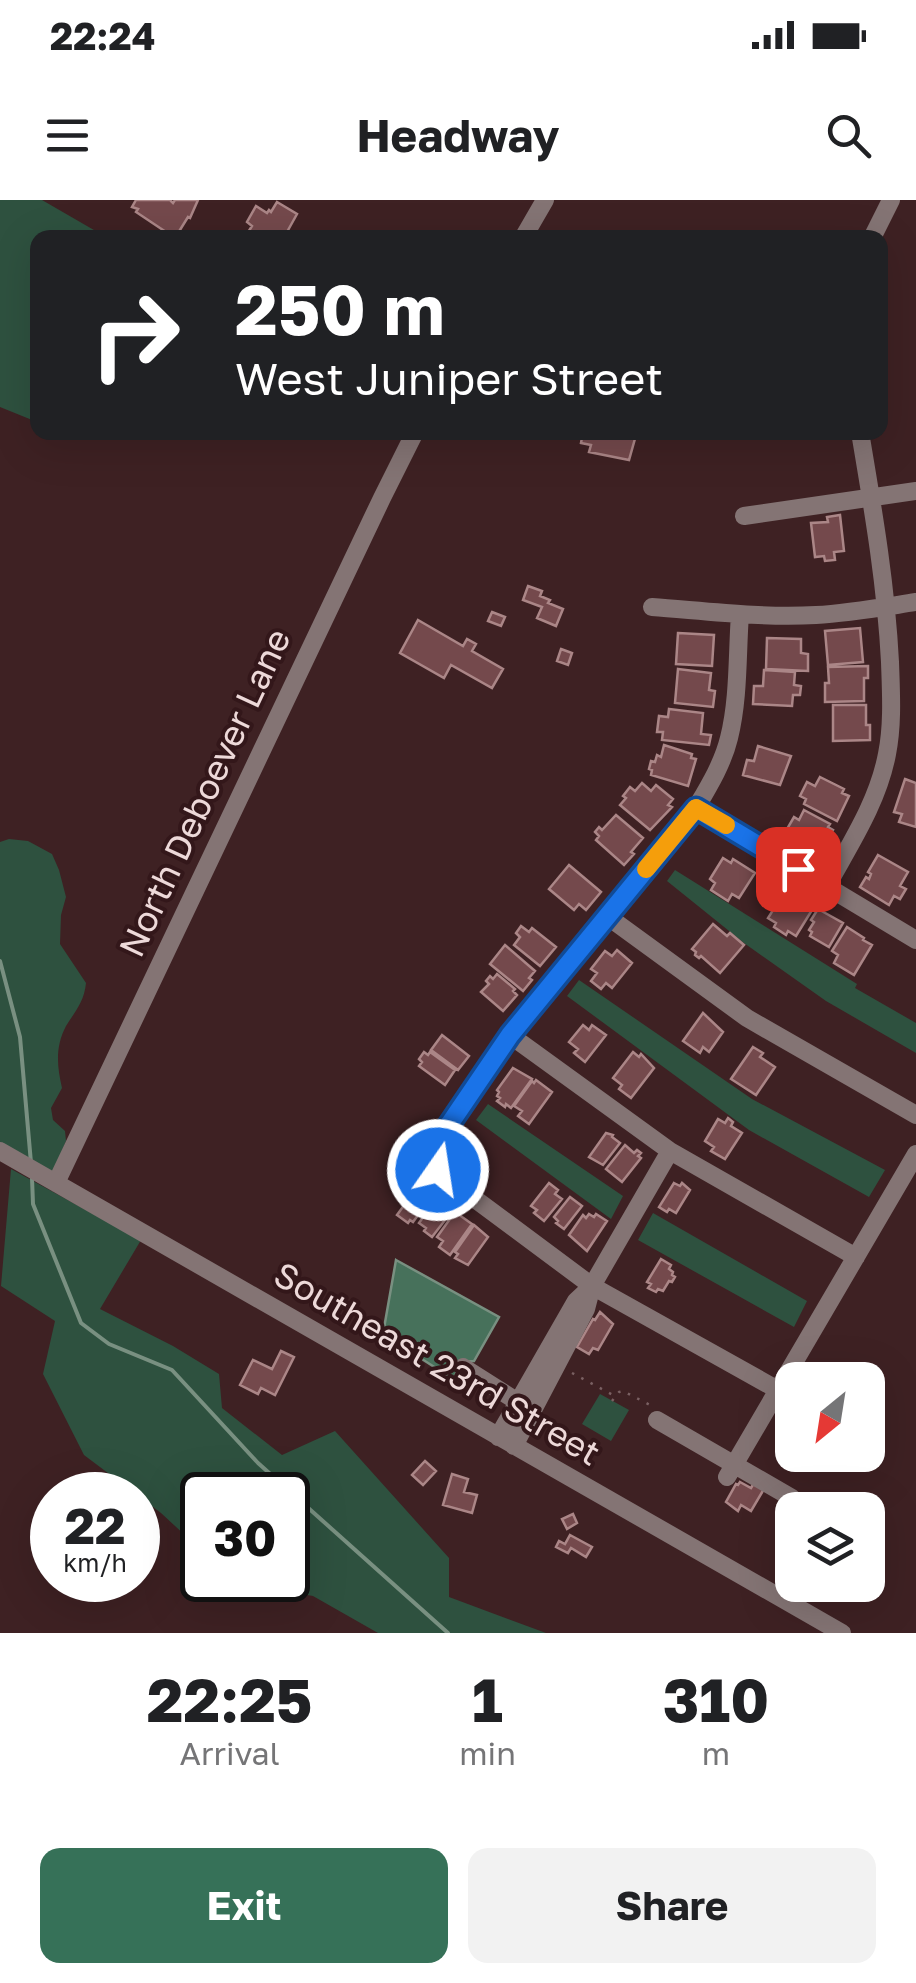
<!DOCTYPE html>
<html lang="en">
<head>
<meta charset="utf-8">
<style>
	:root { --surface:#fff; --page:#f2f2f2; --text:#202124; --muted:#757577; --accent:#367158 }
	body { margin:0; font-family:"Golos Text",sans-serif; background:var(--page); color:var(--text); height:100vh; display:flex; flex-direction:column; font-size:38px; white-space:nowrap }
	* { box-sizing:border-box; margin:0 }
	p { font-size:32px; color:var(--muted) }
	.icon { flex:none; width:55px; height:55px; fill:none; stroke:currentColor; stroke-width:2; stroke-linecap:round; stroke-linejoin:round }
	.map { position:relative; height:1433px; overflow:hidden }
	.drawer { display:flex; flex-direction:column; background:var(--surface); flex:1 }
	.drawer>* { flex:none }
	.banner { position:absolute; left:30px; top:30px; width:858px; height:210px; border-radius:20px; box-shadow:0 10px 40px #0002; background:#202124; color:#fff; overflow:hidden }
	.needle { width:65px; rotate:210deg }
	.fabs { position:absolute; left:775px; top:1162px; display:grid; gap:20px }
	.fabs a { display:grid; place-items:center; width:110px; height:110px; border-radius:20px; background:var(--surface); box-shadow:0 10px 40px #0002; font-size:50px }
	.speed { position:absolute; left:30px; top:1272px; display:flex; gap:20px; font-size:50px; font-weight:700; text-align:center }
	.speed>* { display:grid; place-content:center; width:130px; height:130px; border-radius:50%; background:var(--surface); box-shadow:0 10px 40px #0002; line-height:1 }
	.speed small { font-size:25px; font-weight:400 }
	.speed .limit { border:5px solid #111; border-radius:15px; background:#fff; color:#111 }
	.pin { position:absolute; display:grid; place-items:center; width:85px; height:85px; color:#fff; margin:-42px; border-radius:20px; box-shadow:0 5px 15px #0006 }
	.me { position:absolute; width:110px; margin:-55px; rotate:13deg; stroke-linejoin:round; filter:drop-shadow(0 0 8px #0008) }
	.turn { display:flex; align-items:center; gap:35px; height:210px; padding:0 40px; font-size:45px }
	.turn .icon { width:130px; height:130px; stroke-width:2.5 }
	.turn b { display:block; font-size:70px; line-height:85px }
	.eta { display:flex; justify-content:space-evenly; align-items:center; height:170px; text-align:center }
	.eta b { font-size:60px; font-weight:700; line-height:70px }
	.primary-button { display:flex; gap:20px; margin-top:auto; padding:20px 40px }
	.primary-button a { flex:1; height:115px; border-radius:20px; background:var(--accent); color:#fff; font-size:40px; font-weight:700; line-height:115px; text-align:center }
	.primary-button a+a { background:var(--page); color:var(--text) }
	.status { display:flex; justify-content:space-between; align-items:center; height:70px; padding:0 50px; background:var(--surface); direction:ltr }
	.status svg { height:28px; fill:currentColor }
	header { display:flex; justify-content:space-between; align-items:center; height:130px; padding:0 40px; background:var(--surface); font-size:45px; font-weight:700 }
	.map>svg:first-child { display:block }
	.green { fill:#2e513f }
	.water { fill:#47715b; stroke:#799081; stroke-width:2.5 }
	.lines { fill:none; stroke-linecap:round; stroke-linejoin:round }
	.stream { stroke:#799081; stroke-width:4 }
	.building { fill:#74494c; stroke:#ab8687; stroke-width:2.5 }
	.path { stroke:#7a6062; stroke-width:2.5; stroke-dasharray:2.5 8; stroke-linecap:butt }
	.minor { stroke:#847474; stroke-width:18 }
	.route-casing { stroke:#114b97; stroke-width:25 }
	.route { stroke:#1a73e8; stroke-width:18 }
	.slow { stroke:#f59e0b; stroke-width:18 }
	.labels { text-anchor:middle; stroke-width:8; stroke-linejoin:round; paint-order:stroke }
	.street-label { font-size:35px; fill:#edd9d9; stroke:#33171a }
</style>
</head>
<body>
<div class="status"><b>22:24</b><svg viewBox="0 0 49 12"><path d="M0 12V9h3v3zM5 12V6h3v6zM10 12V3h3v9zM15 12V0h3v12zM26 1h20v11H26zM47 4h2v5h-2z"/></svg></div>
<header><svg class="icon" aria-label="menu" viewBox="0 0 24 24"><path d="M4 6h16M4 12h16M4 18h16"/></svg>Headway<svg class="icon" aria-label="search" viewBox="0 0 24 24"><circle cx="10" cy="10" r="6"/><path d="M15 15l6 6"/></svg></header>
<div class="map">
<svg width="916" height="1433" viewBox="0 0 916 1433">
	<rect width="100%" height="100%" fill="#3e2123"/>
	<path class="green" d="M0,0H42L106,37L38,38L37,222L0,207Z
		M9,639L28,641L52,654L59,670L66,697L61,715L60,744L86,783C84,802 76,810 66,826C55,847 57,866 62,888L51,908L53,920L65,931L66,941L53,973L0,942V642Z
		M675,670L857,784L855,788L916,823V853L826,801L744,743L667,681Z
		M579,780L752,899L885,970L869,997L749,930L567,796Z
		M488,904L623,996L611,1019L476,920Z
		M11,969L141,1040L100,1109L173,1146L219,1174L222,1208L282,1255L335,1231L449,1358V1397L546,1433H378L313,1396L273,1389L252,1380H288V1295H202V1351L161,1313L84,1255L43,1174L55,1121L1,1086Z
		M653,1013L807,1101L794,1127L638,1040Z
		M600,1194L629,1210L611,1241L582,1224Z"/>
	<path class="water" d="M396,1060L499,1117L474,1161L462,1162L453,1179L383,1134Z"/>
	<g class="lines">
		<path class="stream" d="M0,761L20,837L31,963
			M32,978L33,1004L81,1123L109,1144L172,1170L258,1263L448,1433"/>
	</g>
	<path class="building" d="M136,0H170L173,3L175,0H198L190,18L188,17L175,38L136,12L138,9L132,7Z
		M277,2L297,14L287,32L290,34L287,38H272L264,32L260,38H253L247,34L252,26L247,22L256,6L267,13L269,10L271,12Z
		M583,232L619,234L625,232L636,235L629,260L589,252L591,245L581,243Z
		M840,315L844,351L834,352L835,360L825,361L824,356L815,357L811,323L828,322L827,317Z
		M528,386L542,391L540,396L550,400L548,403L563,409L556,426L537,418L542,407L523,400Z
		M492,412L505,417L501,426L488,421Z
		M418,420L463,446L467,439L476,444L472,451L503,469L492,488L451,465L444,478L400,453Z
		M860,428L863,462L828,465L825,431Z
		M678,433L714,435L712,466L676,464Z
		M767,438L801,439V453L808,454V471L766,469Z
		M561,449L572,453L568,465L557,461Z
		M868,466V478H864V501L825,502V483H829L828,467Z
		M678,469L711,473L709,490L715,491L713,507L675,503Z
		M764,470L795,472L794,485L801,486L800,495H793L792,506L753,504L754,486H763Z
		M833,505H866V525H870V540L833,541Z
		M669,509L703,513L701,534L711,535L709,545L662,540L663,532H657L659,516L668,517Z
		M664,545L692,554L691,558L696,559L688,586L651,575L652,570L649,569L651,561L655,562L657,555L661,557Z
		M758,546L791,556L780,585L743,575L747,560L754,561Z
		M820,577L844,589L842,593L849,596L837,621L804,604L806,599L800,596L807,582L815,586Z
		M905,579L916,583V627L899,622L902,614L894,612Z
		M642,583L651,591L656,585L673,599L668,605L672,607L650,630L620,605L626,598L623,596L630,587L635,591Z
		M804,610L830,624L828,627L833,630L827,640L824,638L820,646L825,649L821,656L788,638L792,632L787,629L794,617L799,620Z
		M616,615L643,638L631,652L634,654L624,665L596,640L599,636L595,632L599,627L602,630Z
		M878,655L908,672L900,686L906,689L900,699L894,696L889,705L860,687L866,677L869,679L871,674L868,672Z
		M723,658L731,663L733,659L755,673L739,698L732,694L728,701L711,690L715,683L710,679Z
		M569,665L601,692L586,710L579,704L574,710L549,689Z
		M785,691L800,697L797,700L812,710L796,736L788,731L786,735L774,727L776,723L768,718Z
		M818,709L843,723L829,747L810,736L812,732L809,730L814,722L811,720Z
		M713,724L727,736L730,733L744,745L720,773L701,756L699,758L695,755L696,752L692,749Z
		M521,726L529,732L532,728L556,747L540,766L514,745L520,737L516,733Z
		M847,727L864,738L863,740L872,745L854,775L834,763L838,755L832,751Z
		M505,745L535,771L529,778L532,780L523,791L490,764Z
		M617,750L632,763L612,788L606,783L601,789L591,781L597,773L591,769L605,751L612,756Z
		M497,774L515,789L513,791L517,795L503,811L481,792L489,784L486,781L490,776L493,779Z
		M703,813L723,832L709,852L703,847L700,853L683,841Z
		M583,825L589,830L592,825L606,835L585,862L574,853L578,849L569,842Z
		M442,835L469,856L458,870L431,850Z
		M753,847L763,853L760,857L775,867L756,895L731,879Z
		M424,852L428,855L430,852L455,870L445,885L419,866L422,862L419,859Z
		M633,852L639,857L641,854L654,868L631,898L619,889L622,885L613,878Z
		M513,868L532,879L511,908L506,904L505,907L497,901L500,898L497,896L499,892L497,890Z
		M536,880L552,892L529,924L518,916L522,911L514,906L532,881L534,883Z
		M728,918L733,922L731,926L742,933L725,959L711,951L714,947L705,941L718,919L725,923Z
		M606,933L613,935L612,937L620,943L603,965L589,957Z
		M625,945L634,953L637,950L641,953L638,956L641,958L622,982L606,969Z
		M549,983L558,990L555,994L562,999L544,1021L534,1013L537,1010L531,1006Z
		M674,983L680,986L682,983L690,990L676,1013L669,1009L667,1012L659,1007Z
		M418,986L427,997L429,994L432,996L413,1022L410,1020L408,1023L397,1015Z
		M570,997L582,1006L564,1029L556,1023L558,1021L554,1017Z
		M436,999L452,1011L432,1037L424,1031L426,1028L419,1023Z
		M455,1012L472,1024L450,1055L439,1047L443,1041L437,1037Z
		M589,1014L594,1017L596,1014L607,1021L587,1051L569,1035L583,1015L586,1018Z
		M474,1025L488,1037L468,1065L455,1058L458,1054L455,1052Z
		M661,1059L671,1065L669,1069L673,1072L672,1075L675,1077L672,1082L669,1081L663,1091L658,1089L656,1092L648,1088L651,1084L647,1082Z
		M600,1112L613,1124L598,1150L593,1148L589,1154L577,1147L593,1119L595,1120Z
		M281,1151L294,1157L275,1195L261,1188L258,1194L240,1185L253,1160L272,1169Z
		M425,1261L436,1271L423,1285L412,1275Z
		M452,1274L468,1279L464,1292L477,1295L472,1313L443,1305Z
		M740,1282L751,1288L754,1283L764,1289L751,1311L741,1305L738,1311L726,1302L736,1284L738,1285Z
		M573,1314L577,1323L567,1329L562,1319Z
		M570,1335L592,1347L586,1357L571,1348L568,1353L556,1347L559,1341L565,1344Z"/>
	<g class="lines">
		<path class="path" d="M572,1173L613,1195
			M612,1201L619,1192L623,1191L652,1206"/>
		<path class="minor" d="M523,38L545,0
			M872,38L891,0
			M744,316L916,291
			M652,407C706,411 761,418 816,415C849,413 883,407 916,402
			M740,414C737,454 739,498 729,538C723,563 709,586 696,608L510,835L440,938C432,955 435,966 448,979L592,1086L778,1190
			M696,608L916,740
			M827,686C850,644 878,602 887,554C893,524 891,492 890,462C886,384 873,309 860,232
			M607,716L747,818L916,915
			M510,835L670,951L856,1057
			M0,951L842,1433
			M56,983L382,298L415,232
			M592,1086L670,951
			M463,1167L518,1202
			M657,1220L792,1298
			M498,1237L576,1101L592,1086L586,1109L514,1246
			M727,1277L916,954"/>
	</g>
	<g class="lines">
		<defs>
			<path id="route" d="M438,970C435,958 434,949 440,938L510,835L696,608L798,669"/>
		</defs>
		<use href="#route" class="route-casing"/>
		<use href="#route" class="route"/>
		<path class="slow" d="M646,669L696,608L726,625"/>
	</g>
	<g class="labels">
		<g class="street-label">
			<text transform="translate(205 593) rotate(-65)" y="12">North Deboever Lane</text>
			<text transform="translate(437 1164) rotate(30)" y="12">Southeast 23rd Street</text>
		</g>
	</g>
</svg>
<div class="fabs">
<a><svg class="needle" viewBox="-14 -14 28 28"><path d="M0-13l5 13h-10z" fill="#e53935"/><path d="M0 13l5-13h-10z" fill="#757577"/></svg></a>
<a><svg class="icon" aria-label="layers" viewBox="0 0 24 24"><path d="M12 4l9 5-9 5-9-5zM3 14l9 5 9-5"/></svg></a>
</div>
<div class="speed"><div>22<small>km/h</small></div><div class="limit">30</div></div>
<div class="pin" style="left:798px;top:669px;background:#d93025"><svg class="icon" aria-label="arrive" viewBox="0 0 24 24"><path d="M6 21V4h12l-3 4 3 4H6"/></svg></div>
<svg class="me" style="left:438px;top:970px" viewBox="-20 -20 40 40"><circle r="17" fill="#1a73e8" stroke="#fff" stroke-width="3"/><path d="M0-11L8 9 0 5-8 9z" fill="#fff"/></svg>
<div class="banner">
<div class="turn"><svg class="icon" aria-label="right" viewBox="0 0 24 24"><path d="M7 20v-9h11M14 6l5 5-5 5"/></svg><div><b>250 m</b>West Juniper Street</div></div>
</div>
</div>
<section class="drawer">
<div class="eta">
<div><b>22:25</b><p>Arrival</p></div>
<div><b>1</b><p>min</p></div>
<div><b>310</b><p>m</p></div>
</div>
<div class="primary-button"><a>Exit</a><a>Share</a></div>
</section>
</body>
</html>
